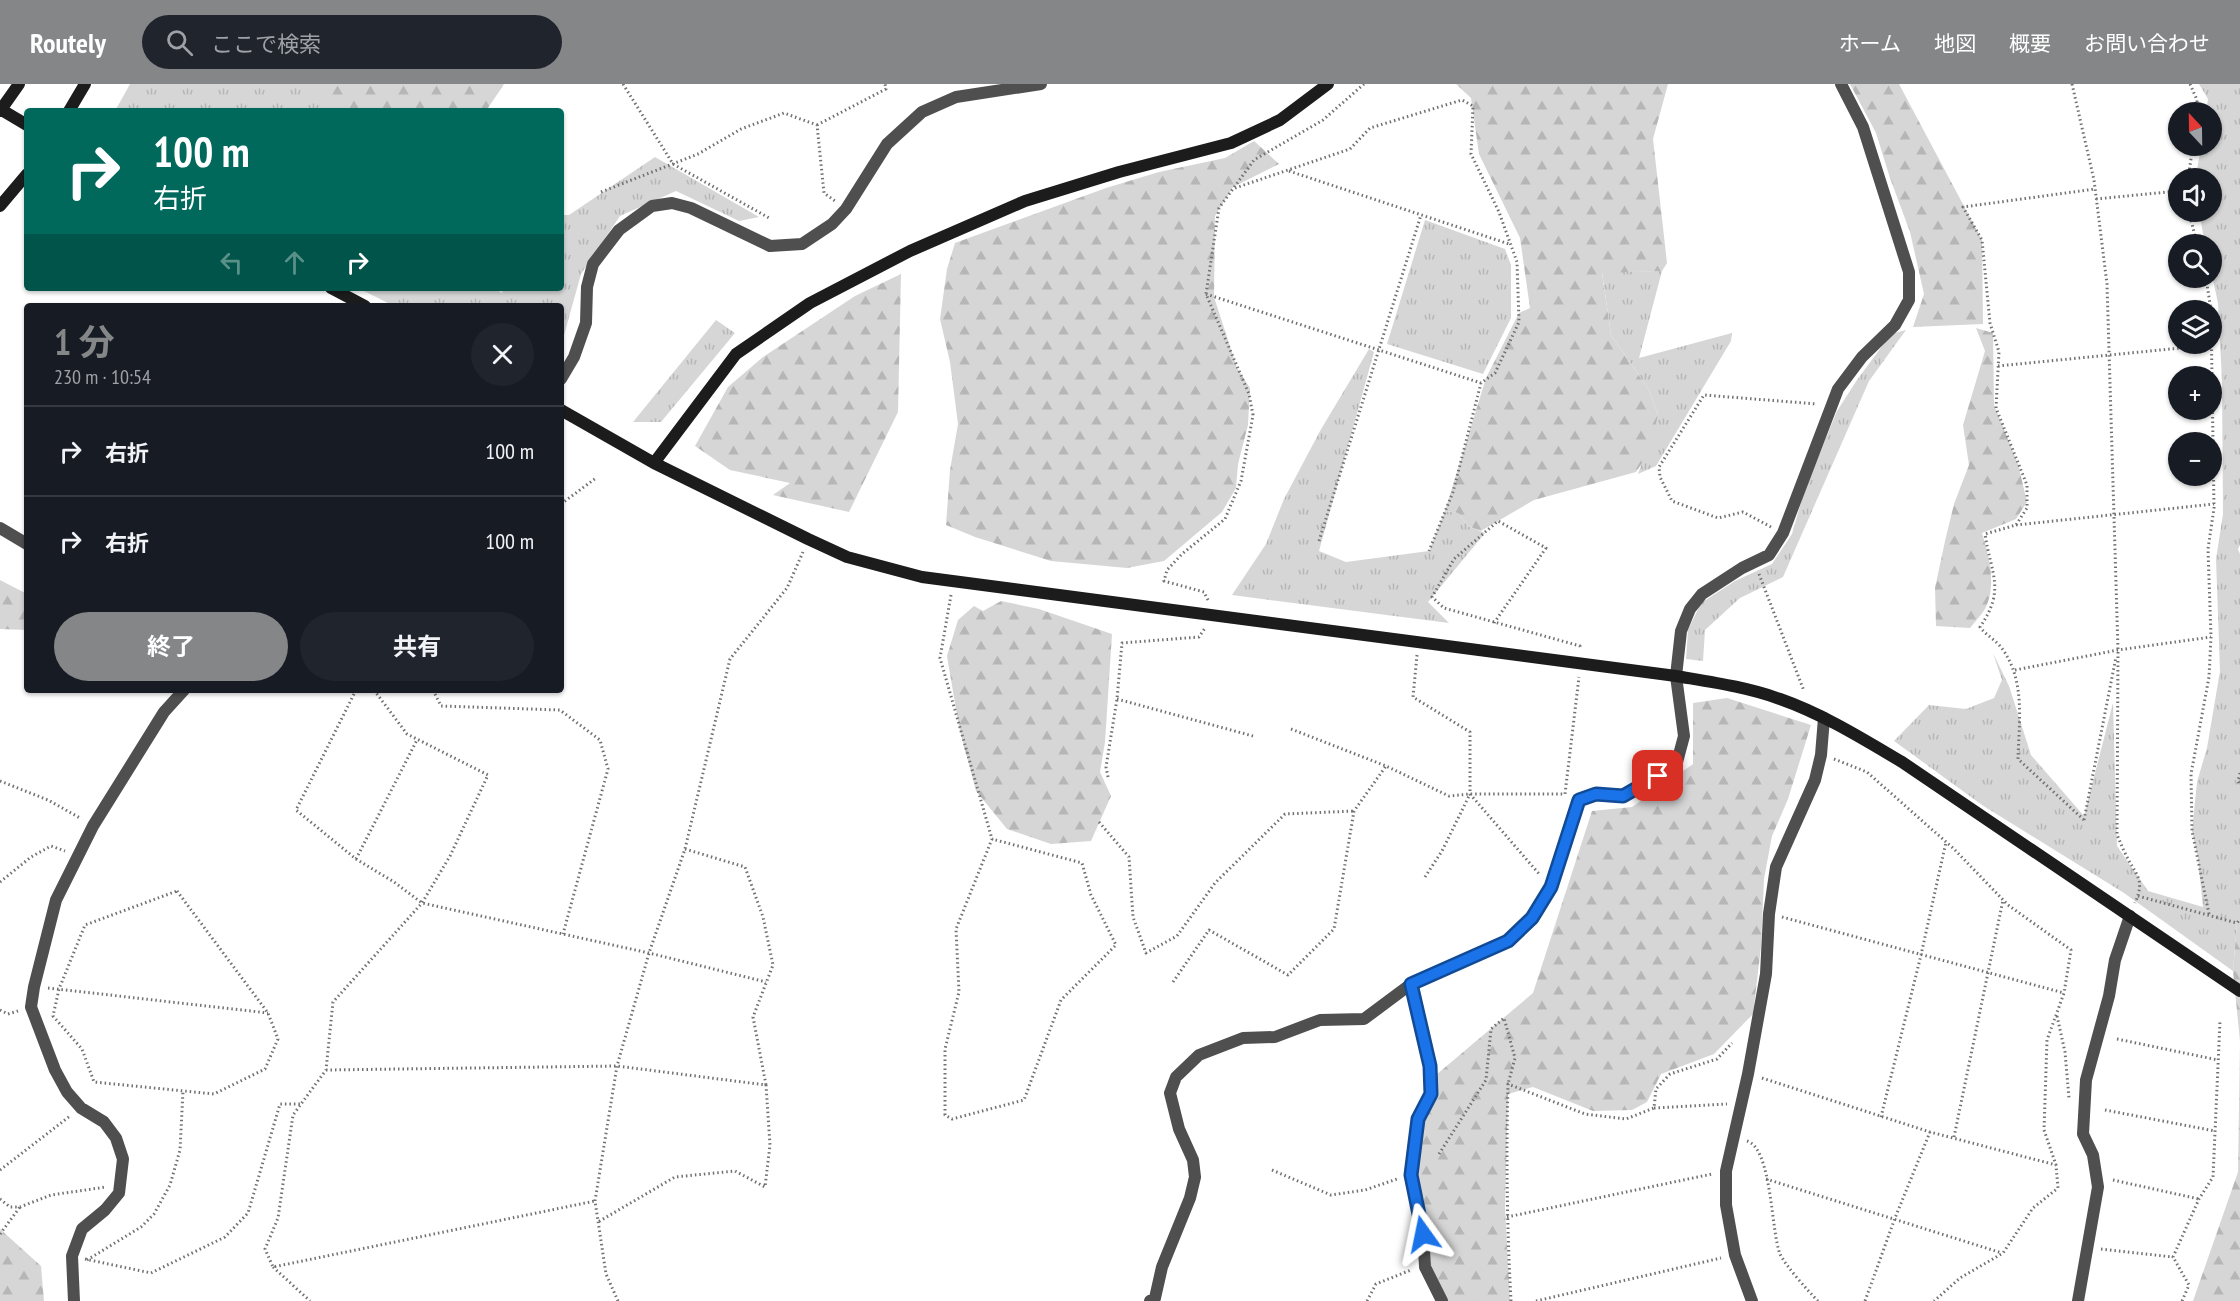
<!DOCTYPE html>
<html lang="ja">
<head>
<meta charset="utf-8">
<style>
	:root { --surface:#171b24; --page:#20242c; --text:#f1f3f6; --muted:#9ea1a6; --line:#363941; --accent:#858687 }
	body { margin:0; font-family:"PT Sans Narrow","Noto Sans JP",sans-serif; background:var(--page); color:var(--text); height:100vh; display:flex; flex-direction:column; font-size:22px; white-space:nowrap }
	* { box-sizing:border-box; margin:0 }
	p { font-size:20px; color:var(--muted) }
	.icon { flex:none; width:33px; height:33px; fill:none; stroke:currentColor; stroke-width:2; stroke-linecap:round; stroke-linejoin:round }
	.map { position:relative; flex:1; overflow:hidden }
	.drawer { position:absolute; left:24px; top:219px; width:540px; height:390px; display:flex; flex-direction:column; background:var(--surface); border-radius:6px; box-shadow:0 2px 4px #0004 }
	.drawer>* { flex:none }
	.guide { position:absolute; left:24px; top:24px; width:540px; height:183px; border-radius:6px; box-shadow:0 2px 4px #0004; background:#00695c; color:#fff; overflow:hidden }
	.needle { width:39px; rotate:338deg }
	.controls { position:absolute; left:2168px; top:18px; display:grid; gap:12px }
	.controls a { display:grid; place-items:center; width:54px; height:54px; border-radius:50%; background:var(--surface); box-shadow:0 2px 4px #0004; font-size:30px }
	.pin { position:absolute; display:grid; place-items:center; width:51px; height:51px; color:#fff; margin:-26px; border-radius:12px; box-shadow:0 3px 9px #0006 }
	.me { position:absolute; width:66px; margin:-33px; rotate:348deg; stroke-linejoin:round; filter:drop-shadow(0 0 4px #0008) }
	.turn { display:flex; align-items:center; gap:21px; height:126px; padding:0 30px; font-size:27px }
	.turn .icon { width:78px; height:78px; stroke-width:2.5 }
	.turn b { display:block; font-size:42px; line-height:51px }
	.lanes { display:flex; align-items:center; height:57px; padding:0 30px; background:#0003; justify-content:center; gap:30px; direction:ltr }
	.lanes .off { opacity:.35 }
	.round { display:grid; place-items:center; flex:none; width:63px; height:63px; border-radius:32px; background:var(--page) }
	.summary { display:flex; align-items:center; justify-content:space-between; height:102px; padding:0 30px }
	h1 { font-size:36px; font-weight:700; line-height:45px; color:var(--accent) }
	.primary-button { display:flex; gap:12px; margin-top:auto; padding:12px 30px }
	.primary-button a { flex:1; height:69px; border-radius:36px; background:var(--accent); color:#fff; font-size:24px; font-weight:700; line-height:69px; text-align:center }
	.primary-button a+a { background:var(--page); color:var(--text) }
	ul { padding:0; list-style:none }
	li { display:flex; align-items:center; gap:18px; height:90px; padding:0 30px; border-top:2px solid var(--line) }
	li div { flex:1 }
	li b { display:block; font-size:22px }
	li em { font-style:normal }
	header { display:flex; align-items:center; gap:36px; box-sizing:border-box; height:84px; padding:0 30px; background:var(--accent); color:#fff }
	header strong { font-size:28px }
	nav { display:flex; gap:33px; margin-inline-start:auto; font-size:21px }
	.search { width:420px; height:54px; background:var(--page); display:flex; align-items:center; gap:15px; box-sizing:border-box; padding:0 21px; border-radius:33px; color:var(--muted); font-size:22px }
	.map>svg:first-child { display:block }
	.grass { fill:url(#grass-tufts) }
	.forest { fill:url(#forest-firs) }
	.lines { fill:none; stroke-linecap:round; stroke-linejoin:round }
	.path { stroke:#717171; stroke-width:3; stroke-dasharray:1.5 3; stroke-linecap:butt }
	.street { stroke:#4f4f4f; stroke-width:12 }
	.secondary { stroke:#1c1c1c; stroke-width:12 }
	.secondary-bridge { stroke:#1c1c1c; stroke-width:12 }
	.route-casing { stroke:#114b97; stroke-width:15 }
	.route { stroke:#1a73e8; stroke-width:10 }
</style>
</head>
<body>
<header>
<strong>Routely</strong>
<div class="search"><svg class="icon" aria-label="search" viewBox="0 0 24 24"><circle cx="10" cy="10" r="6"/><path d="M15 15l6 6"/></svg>ここで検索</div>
<nav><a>ホーム</a><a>地図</a><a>概要</a><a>お問い合わせ</a></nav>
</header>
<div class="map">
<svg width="2240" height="1217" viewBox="0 0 2240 1217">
	<defs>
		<pattern id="grass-tufts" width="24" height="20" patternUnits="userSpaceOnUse" patternTransform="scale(1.5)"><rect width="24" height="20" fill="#d6d6d6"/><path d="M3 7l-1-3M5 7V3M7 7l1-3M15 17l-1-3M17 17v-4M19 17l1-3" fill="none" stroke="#b6b6b6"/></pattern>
		<pattern id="forest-firs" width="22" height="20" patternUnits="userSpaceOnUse" patternTransform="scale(1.5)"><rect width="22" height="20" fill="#d6d6d6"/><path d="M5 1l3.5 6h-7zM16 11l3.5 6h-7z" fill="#b6b6b6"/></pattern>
	</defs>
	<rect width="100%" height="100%" fill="#fff"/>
	<path class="grass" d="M130,0H322L336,27H115Z
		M2199,0H2240V461L2238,465L2240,470V835L2237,839L2233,887L2124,809L1982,721L1894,657L1929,621L1966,625L1994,614L2002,596L1993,569L2009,602L2031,671L2084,732L2113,619L2117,762L2148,807L2203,823L2198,775L2192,747L2197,698L2207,664L2220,587L2216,475L2223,430L2222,297L2218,219L2211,187V160H2205L2199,128H2211V94H2197L2196,92L2201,62H2211V28H2206L2208,15Z
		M655,73L759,133L739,137L676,107L620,132L581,190L561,262V222H394L358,204H493L502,209L504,204H561V131H569Z
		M1425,136L1505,165L1511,181V234L1483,290L1387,260Z
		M1662,187L1639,274L1732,249L1731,257L1656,382L1638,390L1658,331L1649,306L1611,251L1602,188Z
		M716,236L735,249L661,338H633Z
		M1906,246L1869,297L1783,493L1740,514L1705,546L1703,577L1686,575L1688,546L1701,519L1735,497L1772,480L1792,450L1804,408L1837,327L1857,296L1891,250Z
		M1369,265L1374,268L1319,467L1346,478L1429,467L1445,427L1458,429L1468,442L1485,449L1428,518L1449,539L1232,511L1266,460L1284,415L1320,347Z"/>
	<path class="forest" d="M317,0H504L486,27H333Z
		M1456,0H1668L1653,55L1667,179L1662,187L1602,189L1611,251L1649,306L1658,331L1649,369L1636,388L1534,416L1481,447L1468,442L1458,429L1445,427L1486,294L1519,229L1530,224L1520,154L1479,70L1471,14Z
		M1850,0H1899L1982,156L1983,240L1913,243L1924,210L1910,148L1890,94L1876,49Z
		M1254,57L1279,80L1233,103L1215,132L1214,213L1237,284L1250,304L1248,341L1238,380L1236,404L1222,428L1164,477L1127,484L1051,477L975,453L946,441L950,386L958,340L950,278L940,235L947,185L955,159L1106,104L1159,88L1225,74Z
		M901,190L898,328L849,428L773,411L790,399L730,386L695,362L728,303L763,273L855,212Z
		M1976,244L1993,249L1994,321L2018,380L2027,418L2016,435L1982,449C1989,472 1997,502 1985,525C1981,531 1975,538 1970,544L1936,542L1935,504L1945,457L1954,420L1969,381L1963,341L1985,267Z
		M0,496L27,510V546L0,545Z
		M1001,517L1039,525L1112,550L1105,658L1100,688L1111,712L1091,757L1051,760L1007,745L976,707L959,643L947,572L958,536L974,522L983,527Z
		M1727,614L1811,641L1788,715L1772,752L1764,795L1761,863L1753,930L1714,970L1661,990L1647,1018L1632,1026L1593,1027L1533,1003L1508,1010L1505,1123L1510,1217H1444L1428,1188L1411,1091L1436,991L1533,909L1592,727L1632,723L1693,680V619Z
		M2240,835V957L2233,887L2237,839Z
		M2240,958V1217H2193L2238,1088Z
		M0,1145L41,1182L44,1217H0Z"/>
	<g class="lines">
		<path class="path" d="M623,0L673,80L771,135
			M2072,0L2094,96L2107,200L2118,566L2117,751C2120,757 2122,763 2125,769C2135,791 2146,794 2135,819
			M2190,0L2197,16V28
			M817,41L886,5L885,0
			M1289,87L1509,160
			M2188,94L2193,62
			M1235,104L1350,65L1370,44L1462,16L1473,22L1471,70L1499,128L1517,178L1519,238L1495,289L1481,299L1453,408L1429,467
			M601,108L698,70L741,45L784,29L817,41L824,109L835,117
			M2096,115L2178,107
			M2189,128L2197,160
			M2206,194L2211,226
			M1206,210L1481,299
			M1998,282L2211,261
			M561,420L596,394
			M2016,441L2214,420
			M1771,443L1743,428L1718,434L1672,417L1660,393L1659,383L1704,311L1817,320
			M1319,457L1421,131
			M1759,490L1804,607
			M951,511L940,574L992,755L956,845L959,908L945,965V1031L952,1035L1024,1016L1061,916L1116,861L1091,811L1082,779L992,755
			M1208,516L1204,508L1164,497L1167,486L1182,470L1225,435L1241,397L1253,331L1249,310L1206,210L1219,124L1254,76L1323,36L1364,0
			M1494,539L1546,464L1498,437L1454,475L1432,513L1444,524L1580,562V565
			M1417,571L1413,613L1470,648V710L1540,791
			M2015,586L2118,566L2211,553
			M356,606L296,726L356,775L394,798L422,819L649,869L766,898
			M374,606L407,650L488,691L450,772L422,819L333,918L326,986L293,1031L278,1134L265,1165L273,1183L595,1117
			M433,606L441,622L560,626L600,656L608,685L563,850
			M1117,615L1253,652
			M1291,645L1386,682L1449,712L1470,710H1565L1579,593
			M1834,675L1867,688L1954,765L2008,821L2071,866L2064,909L2047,956L2044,1046L2056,1081L2058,1104L2033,1124L2003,1169L1960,1194L1934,1217
			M2240,689L2238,697L2240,701
			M1108,693L1106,683L1117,615L1122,559L1199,553L1205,544
			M0,697L48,716L80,734
			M2084,736L2018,675C2019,637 2026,594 2000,562C1994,555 1986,551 1980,543C2006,505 1991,491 1985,450L2016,441L2027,424V401L1996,324L1999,268L1990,239L1982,156L1963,123L2095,105
			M2084,736L2116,573
			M1099,738L1129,773L1133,833L1146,869L1177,852L1215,799L1285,730L1354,727
			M685,765L745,783L763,833L773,881L753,933L766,1001
			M356,775L417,656
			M1425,793L1442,767L1470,710
			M0,798L31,773L51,762L65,767
			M177,807L268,929L278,955L265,985L214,1010L94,998L82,965L53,932L59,905L85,841Z
			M2138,812L2237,839L2240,835
			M2209,830L2192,747L2191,690L2209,593L2211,553L2208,465L2214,424L2211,227
			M1782,833L2064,909
			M1173,898L1209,846L1288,891L1334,845L1354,727L1386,682
			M48,904L268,929
			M0,926L8,930L18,927
			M2057,932L2065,968L2069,1014
			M2117,955L2218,976
			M326,986L617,982L766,1001L770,1061L765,1103L735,1087L675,1093L598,1138
			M1762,994L1930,1048L2056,1081
			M1654,1024L1727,1020
			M2105,1026L2215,1047
			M1881,1033L1921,871L1946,758
			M1954,1053L2003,816
			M1747,1057C1772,1064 1771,1148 1780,1170C1785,1181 1808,1207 1818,1217
			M1439,1070L1486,996L1491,945L1504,934L1515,974L1508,1000
			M0,1086L70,1032
			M1272,1086L1331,1111L1365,1106L1397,1095
			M1766,1095L2002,1169
			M2113,1096L2199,1115
			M0,1115L10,1123H20L51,1111L106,1103
			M1507,1133L1712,1090
			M0,1150L20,1123
			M2101,1165L2173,1173
			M85,1175L151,1189L225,1153L248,1129L280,1020H300
			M87,1176L141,1143L154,1130L170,1101L180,1066L183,1007
			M273,1183L310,1217
			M618,1217L606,1190L595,1117L617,982L649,869L685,765L730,575L787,504L803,468
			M1367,1217L1376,1200L1411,1186
			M1511,1217C1507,1144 1506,1073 1508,1000L1585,1030L1626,1035L1654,1024L1656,1005L1670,990L1717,975L1732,959
			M1536,1217L1721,1174
			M1865,1217L1895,1134L1930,1048
			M2182,1217L2189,1201L2173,1173L2199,1115L2213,1093L2220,937"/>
		<path class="street" d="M561,295L574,273L586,239L587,203L593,180L619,146L652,122L672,119L691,124L770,162L802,160L832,140L846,125L887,60L922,28L956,13L1041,0
			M0,444L27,460
			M1411,900L1430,982L1431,1010L1418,1035L1411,1091L1423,1150L1425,1183L1442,1217
			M74,1217L72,1172L82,1145L105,1126L119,1109L123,1075L116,1054L104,1038L81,1024L67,1008L55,986L31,923L34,903L56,816L93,742L164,628L184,606
			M1150,1217L1155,1214L1162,1183L1190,1114L1195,1093L1193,1076L1179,1045L1170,1009L1176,993L1199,971L1243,954L1275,953L1320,936L1364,935L1411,900L1508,857L1532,834L1551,803L1579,716L1596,710L1623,712L1676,682L1684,652L1676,592L1681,547L1690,525L1702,510L1742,484L1769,471L1783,449L1838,305L1862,273L1895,241L1909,216V188L1863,43L1841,0
			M1752,1217L1735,1171L1726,1121V1087L1748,990L1766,890L1769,830L1776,783L1815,696L1821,671L1824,634
			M2078,1217L2098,1103L2093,1071L2083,1050L2086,996L2109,912L2115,876L2130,832"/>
		<path class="secondary" d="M0,25L27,41
			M69,27L85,0
			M0,122L27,90
			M331,204L365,222
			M561,326L654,379L808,455L847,473L922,493L1676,592C1711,598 1747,603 1780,615C1823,630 1863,655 1902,678L2240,907
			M654,379L736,270L810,219L910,167L1025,117L1119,88L1231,59L1280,36L1328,0"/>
		<path class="secondary-bridge" d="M0,27L19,0"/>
	</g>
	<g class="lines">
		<defs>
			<path id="route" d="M1423,1150L1411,1091L1418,1035L1431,1010L1430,982L1411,900L1508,857L1532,834L1551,803L1579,716L1596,710L1623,712L1658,692"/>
		</defs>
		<use href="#route" class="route-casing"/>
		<use href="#route" class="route"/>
	</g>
</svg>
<div class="controls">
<a><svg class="needle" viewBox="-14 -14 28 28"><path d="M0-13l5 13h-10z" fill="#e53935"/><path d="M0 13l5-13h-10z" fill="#9ea1a6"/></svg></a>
<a><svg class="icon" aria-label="sound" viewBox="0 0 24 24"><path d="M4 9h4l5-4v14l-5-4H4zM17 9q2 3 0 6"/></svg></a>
<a><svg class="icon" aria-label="search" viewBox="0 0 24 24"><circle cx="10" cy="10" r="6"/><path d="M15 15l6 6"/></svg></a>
<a><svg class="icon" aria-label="layers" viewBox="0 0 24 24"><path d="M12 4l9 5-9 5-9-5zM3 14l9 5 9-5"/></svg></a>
<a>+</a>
<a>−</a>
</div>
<div class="pin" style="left:1658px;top:692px;background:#d93025"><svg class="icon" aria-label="arrive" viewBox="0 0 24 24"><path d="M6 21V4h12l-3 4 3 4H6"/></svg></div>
<svg class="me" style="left:1423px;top:1150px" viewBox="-20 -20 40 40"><path d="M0-17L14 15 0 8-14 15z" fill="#1a73e8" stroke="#fff" stroke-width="4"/></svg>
<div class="guide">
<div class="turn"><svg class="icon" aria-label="right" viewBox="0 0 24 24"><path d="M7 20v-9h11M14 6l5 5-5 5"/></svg><div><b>100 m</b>右折</div></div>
<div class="lanes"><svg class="icon off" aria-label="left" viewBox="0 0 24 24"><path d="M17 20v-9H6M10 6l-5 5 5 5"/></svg><svg class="icon off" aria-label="ahead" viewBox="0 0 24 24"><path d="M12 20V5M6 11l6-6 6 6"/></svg><svg class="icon" aria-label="right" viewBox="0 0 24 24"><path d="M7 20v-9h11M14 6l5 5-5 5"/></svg></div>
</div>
<section class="drawer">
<div class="summary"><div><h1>1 分</h1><p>230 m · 10:54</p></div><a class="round"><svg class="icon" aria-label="close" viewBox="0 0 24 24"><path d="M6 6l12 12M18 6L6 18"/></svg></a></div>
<ul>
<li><svg class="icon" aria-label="right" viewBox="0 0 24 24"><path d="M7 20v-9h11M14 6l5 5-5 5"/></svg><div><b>右折</b></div><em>100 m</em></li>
<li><svg class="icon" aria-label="right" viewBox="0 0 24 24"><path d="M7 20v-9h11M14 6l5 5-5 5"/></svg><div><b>右折</b></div><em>100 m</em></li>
</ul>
<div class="primary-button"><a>終了</a><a>共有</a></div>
</section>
</div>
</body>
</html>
